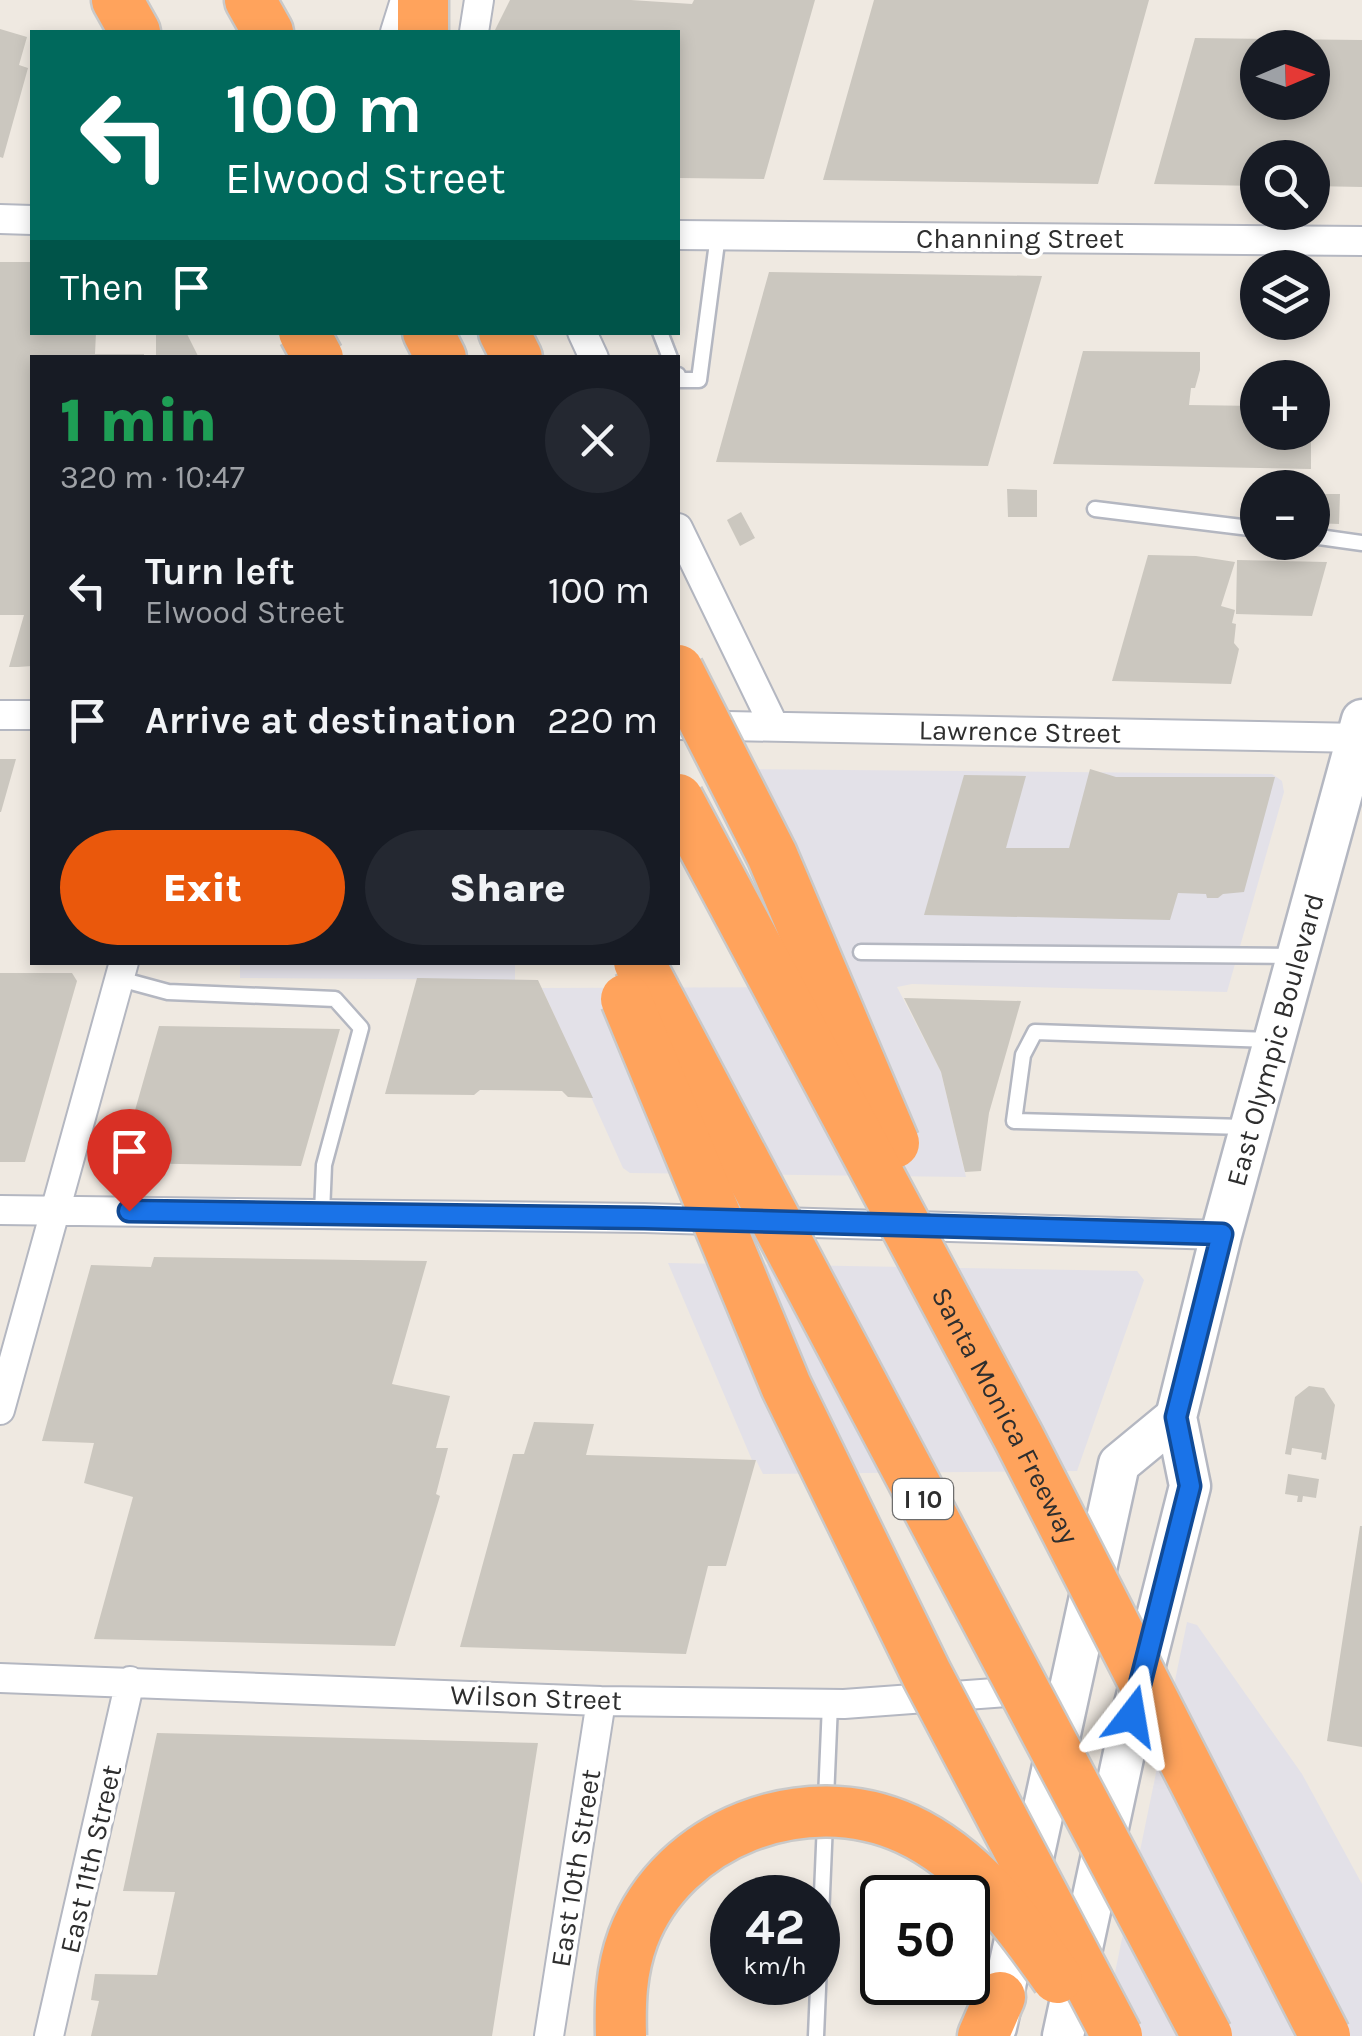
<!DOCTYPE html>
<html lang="en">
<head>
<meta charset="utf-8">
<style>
	:root { --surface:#171b24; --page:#242831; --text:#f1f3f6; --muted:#9ea1a6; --accent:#ea580c }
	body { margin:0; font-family:Karla,sans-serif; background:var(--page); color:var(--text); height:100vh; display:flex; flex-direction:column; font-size:38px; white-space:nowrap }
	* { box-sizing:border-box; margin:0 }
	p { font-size:32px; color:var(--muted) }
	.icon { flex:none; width:55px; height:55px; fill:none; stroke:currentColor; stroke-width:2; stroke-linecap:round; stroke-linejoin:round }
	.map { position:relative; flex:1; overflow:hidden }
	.sheet { position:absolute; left:30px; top:355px; width:650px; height:610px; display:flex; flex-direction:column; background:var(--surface); border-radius:0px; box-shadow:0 5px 15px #0003 }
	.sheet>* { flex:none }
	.banner { position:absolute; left:30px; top:30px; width:650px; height:305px; border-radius:0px; box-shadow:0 5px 15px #0003; background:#00695c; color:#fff; overflow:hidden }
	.needle { width:65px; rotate:88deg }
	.buttons { position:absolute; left:1240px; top:30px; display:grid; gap:20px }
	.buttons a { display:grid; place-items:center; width:90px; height:90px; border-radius:50%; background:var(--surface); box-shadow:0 5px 15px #0003; font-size:50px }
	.speed { position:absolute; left:710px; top:1875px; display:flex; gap:20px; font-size:50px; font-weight:700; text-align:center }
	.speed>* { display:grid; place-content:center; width:130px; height:130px; border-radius:50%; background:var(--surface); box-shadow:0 5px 15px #0003; line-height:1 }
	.speed small { font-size:25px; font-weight:400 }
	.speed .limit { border:5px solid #111; border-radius:15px; background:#fff; color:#111 }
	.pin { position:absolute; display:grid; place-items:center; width:85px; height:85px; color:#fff; margin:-102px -42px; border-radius:50% 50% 50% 0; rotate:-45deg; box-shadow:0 0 10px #0007 }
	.pin .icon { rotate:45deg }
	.me { position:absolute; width:110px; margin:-55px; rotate:14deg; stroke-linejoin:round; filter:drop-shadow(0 0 8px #0008) }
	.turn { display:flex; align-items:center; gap:35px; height:210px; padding:0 30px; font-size:45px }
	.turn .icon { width:130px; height:130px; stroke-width:2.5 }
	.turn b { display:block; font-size:70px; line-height:85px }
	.then { display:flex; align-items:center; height:95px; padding:0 30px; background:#0003; gap:20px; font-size:38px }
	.round { display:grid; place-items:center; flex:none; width:105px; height:105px; border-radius:52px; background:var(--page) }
	.overview { display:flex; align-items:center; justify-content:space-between; height:170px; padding:0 30px }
	h1 { font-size:60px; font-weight:800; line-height:75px; color:#1e9e55 }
	.action { display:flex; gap:20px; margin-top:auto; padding:20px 30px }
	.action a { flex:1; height:115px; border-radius:60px; background:var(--accent); color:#fff; font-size:40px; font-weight:800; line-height:115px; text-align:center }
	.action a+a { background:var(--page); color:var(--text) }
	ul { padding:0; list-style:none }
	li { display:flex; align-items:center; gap:30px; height:130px; padding:0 30px }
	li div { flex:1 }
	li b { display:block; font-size:38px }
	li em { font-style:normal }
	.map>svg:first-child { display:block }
	.industrial { fill:#e3e1e8 }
	.building { fill:#cbc7bf; fill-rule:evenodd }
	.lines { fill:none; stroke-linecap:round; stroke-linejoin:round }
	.lane-casing { stroke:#b4b7c1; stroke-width:19 }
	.street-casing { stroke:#b4b7c1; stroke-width:32 }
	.secondary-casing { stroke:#b4b7c1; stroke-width:45 }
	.highway-casing { stroke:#c9c9c9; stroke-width:55 }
	.lane { stroke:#fff; stroke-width:14 }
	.street { stroke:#fff; stroke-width:28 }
	.secondary { stroke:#fff; stroke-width:40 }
	.highway { stroke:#ffa35c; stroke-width:50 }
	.highway-bridge-casing { stroke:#c9c9c9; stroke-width:55; stroke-linecap:butt }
	.highway-bridge { stroke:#ffa35c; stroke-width:50 }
	.route-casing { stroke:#114b97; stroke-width:25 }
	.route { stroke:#1a73e8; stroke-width:18 }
	.labels { text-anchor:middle; stroke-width:8; stroke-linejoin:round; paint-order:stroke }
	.shield { fill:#fff; stroke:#6d6d6d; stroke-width:2.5 }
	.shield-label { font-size:25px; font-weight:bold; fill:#2e2e2e }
	.street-label { font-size:28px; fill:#2e2e2e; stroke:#fff }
</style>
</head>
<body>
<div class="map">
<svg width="1362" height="2036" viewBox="0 0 1362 2036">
	<rect width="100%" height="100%" fill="#efe9e1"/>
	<path class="industrial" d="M741,769L1272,774L1282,781L1284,792L1227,992L912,984L897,987L941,1072L966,1177L630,1173L623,1168L542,988L849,987Z
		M240,963H515V980L240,978Z
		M668,1263L1137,1271L1144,1280L1077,1471L763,1474L756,1460H752Z
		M1187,1622L1197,1625L1302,1774L1362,1884V2036H1102Z"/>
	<path class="building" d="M510,0H631L692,4L694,0H815L764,179L678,178V32H494Z
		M874,0H1149L1098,184L823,180Z
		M0,29L27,37L19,65L28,68L3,158L0,157Z
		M1195,38L1362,40V187L1312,186V158H1258V186L1154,184ZM1258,48H1312V102H1258Z
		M0,262H32V332H96L95,354H144V358H32V666L18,667H9L24,615H0Z
		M769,272L1042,276L988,466L716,462Z
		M156,332H186L199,358H156Z
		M1083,351L1200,352V370L1195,388H1191L1189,405L1258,406V432H1311V469L1053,464Z
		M1007,489L1037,490V517H1008Z
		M1312,494H1340L1339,524L1312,523Z
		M741,512L755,538L740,546L727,520Z
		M1148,555L1196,556L1235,562L1221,606L1235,610L1232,623L1236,624L1234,643L1239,649L1231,684L1112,681Z
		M1237,560L1327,562L1312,616L1236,614Z
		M0,759H16L1,812H0Z
		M1090,769L1116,777H1275L1244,892L1223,894L1218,898H1207L1206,894L1178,893L1170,920L924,915L964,775L1026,776L1006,848H1069Z
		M0,973H72L77,981L25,1162H0Z
		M417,978L538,980L593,1098L568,1097L562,1091L480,1090L474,1095L385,1094Z
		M904,998L1021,1001L989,1113L981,1171L965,1172L941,1072Z
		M159,1026L340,1029L301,1166L120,1163Z
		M154,1257L427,1261L392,1384L450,1396L436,1448H448L436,1494L440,1496L395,1646L94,1639L133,1497L84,1483L94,1443L42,1441L91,1265L151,1267Z
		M1309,1386L1324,1388L1335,1405L1326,1460L1321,1459L1322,1453L1292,1448L1291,1455L1285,1454L1295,1397Z
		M534,1422L594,1424L586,1455L756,1460L726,1566H708L686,1654L460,1647L513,1454H524Z
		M1288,1474L1319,1479L1316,1498L1303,1496L1302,1502H1297L1298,1496L1285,1494Z
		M1360,1526H1362V1747L1327,1741Z
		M157,1733L538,1743L492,2036H91L99,2001L91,2000L95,1974L157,1975L175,1892L123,1891Z"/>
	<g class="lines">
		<defs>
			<path id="lane" d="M660,332L670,358
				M678,375L680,380H699L718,235
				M1095,509L1258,529
				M1312,536L1362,543
				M861,952L1295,956
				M120,979L168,992L335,999L361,1028L324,1165L322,1213
				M1245,1127L1014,1121L1023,1055L1035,1032L1270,1040
				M816,2036L830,1704"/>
			<path id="street" d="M395,32L405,0
				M474,32L479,0
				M0,219L32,220
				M678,235L1362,241
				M582,332L594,358
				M678,528L774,726
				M0,715H32
				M678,725L1362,738
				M0,1210L644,1218L1221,1235
				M0,1410L124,962
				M0,1678L601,1701L844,1704L1035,1690
				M49,2036L130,1681
				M549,2036L601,1701"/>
			<g id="secondary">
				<path d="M996,2027L1119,1464L1176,1417"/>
				<path id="s1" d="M1063,2036L1132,1716L1190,1486L1176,1417L1221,1235L1362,720"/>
			</g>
			<path id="highway" d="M117,0L135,32
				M250,0L268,32
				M423,32V0
				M428,332L441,358
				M504,332L517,358
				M983,2036L1000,1997"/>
		</defs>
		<use href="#lane" class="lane-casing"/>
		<use href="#street" class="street-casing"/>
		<use href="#secondary" class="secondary-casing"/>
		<use href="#highway" class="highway-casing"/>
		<use href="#lane" class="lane"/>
		<use href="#street" class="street"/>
		<use href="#secondary" class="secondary"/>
		<use href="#highway" class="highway"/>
		<defs>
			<g id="highway-bridge">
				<path d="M304,332L318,358"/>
				<path d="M678,670L772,855L894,1143"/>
				<path id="s2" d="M678,799L1019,1438L1325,2036"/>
				<path d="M639,962L1207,2036"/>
				<path d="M626,999L786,1386L927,1675L1117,2036"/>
				<path d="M621,2036C620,2002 621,1971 633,1938C673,1833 805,1782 907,1829C972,1859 1017,1921 1057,1978"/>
			</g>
		</defs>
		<use href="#highway-bridge" class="highway-bridge-casing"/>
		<use href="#highway-bridge" class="highway-bridge"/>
	</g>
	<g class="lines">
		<defs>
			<path id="route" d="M129,1211L644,1218L1222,1234L1176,1417L1190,1486L1132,1716"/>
		</defs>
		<use href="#route" class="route-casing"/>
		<use href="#route" class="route"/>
	</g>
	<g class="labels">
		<rect class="shield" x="893" y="1479" width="60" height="40" rx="8"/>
		<g class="shield-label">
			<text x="923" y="1508">I 10</text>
		</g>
		<g class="street-label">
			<text x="1020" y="248">Channing Street</text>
			<text transform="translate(1020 731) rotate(1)" y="10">Lawrence Street</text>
			<text dy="10" stroke="none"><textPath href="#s1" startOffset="1025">East Olympic Boulevard</textPath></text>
			<text dy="10" stroke="none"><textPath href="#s2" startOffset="698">Santa Monica Freeway</textPath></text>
			<text transform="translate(536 1697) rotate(2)" y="10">Wilson Street</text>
			<text transform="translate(90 1859) rotate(-77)" y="10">East 11th Street</text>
			<text transform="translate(575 1868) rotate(-81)" y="10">East 10th Street</text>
		</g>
	</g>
</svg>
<div class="buttons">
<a><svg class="needle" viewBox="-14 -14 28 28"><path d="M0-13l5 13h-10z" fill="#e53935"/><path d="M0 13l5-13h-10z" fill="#9ea1a6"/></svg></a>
<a><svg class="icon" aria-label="search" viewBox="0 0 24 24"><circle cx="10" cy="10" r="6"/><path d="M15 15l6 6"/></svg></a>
<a><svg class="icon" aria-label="layers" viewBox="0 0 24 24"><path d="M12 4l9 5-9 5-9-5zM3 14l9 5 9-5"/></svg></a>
<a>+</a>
<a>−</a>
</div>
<div class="speed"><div>42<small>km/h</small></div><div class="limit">50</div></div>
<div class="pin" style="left:129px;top:1211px;background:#d93025"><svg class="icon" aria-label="arrive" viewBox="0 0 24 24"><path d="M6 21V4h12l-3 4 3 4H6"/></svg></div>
<svg class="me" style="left:1132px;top:1716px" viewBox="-20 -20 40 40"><path d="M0-17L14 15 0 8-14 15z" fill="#1a73e8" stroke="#fff" stroke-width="4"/></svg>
<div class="banner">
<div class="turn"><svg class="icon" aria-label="left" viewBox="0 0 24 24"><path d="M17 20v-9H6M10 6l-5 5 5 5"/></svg><div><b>100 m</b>Elwood Street</div></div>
<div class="then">Then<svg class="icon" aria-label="arrive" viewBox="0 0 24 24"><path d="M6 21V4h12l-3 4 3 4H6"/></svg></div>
</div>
<section class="sheet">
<div class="overview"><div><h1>1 min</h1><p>320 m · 10:47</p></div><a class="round"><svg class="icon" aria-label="close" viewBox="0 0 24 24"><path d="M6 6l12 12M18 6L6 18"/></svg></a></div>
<ul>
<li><svg class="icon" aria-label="left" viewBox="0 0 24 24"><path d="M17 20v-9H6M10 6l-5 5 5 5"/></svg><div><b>Turn left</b><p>Elwood Street</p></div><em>100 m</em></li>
<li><svg class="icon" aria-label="arrive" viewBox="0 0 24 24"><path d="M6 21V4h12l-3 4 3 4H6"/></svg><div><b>Arrive at destination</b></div><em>220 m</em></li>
</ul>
<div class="action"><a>Exit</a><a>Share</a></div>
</section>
</div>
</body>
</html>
